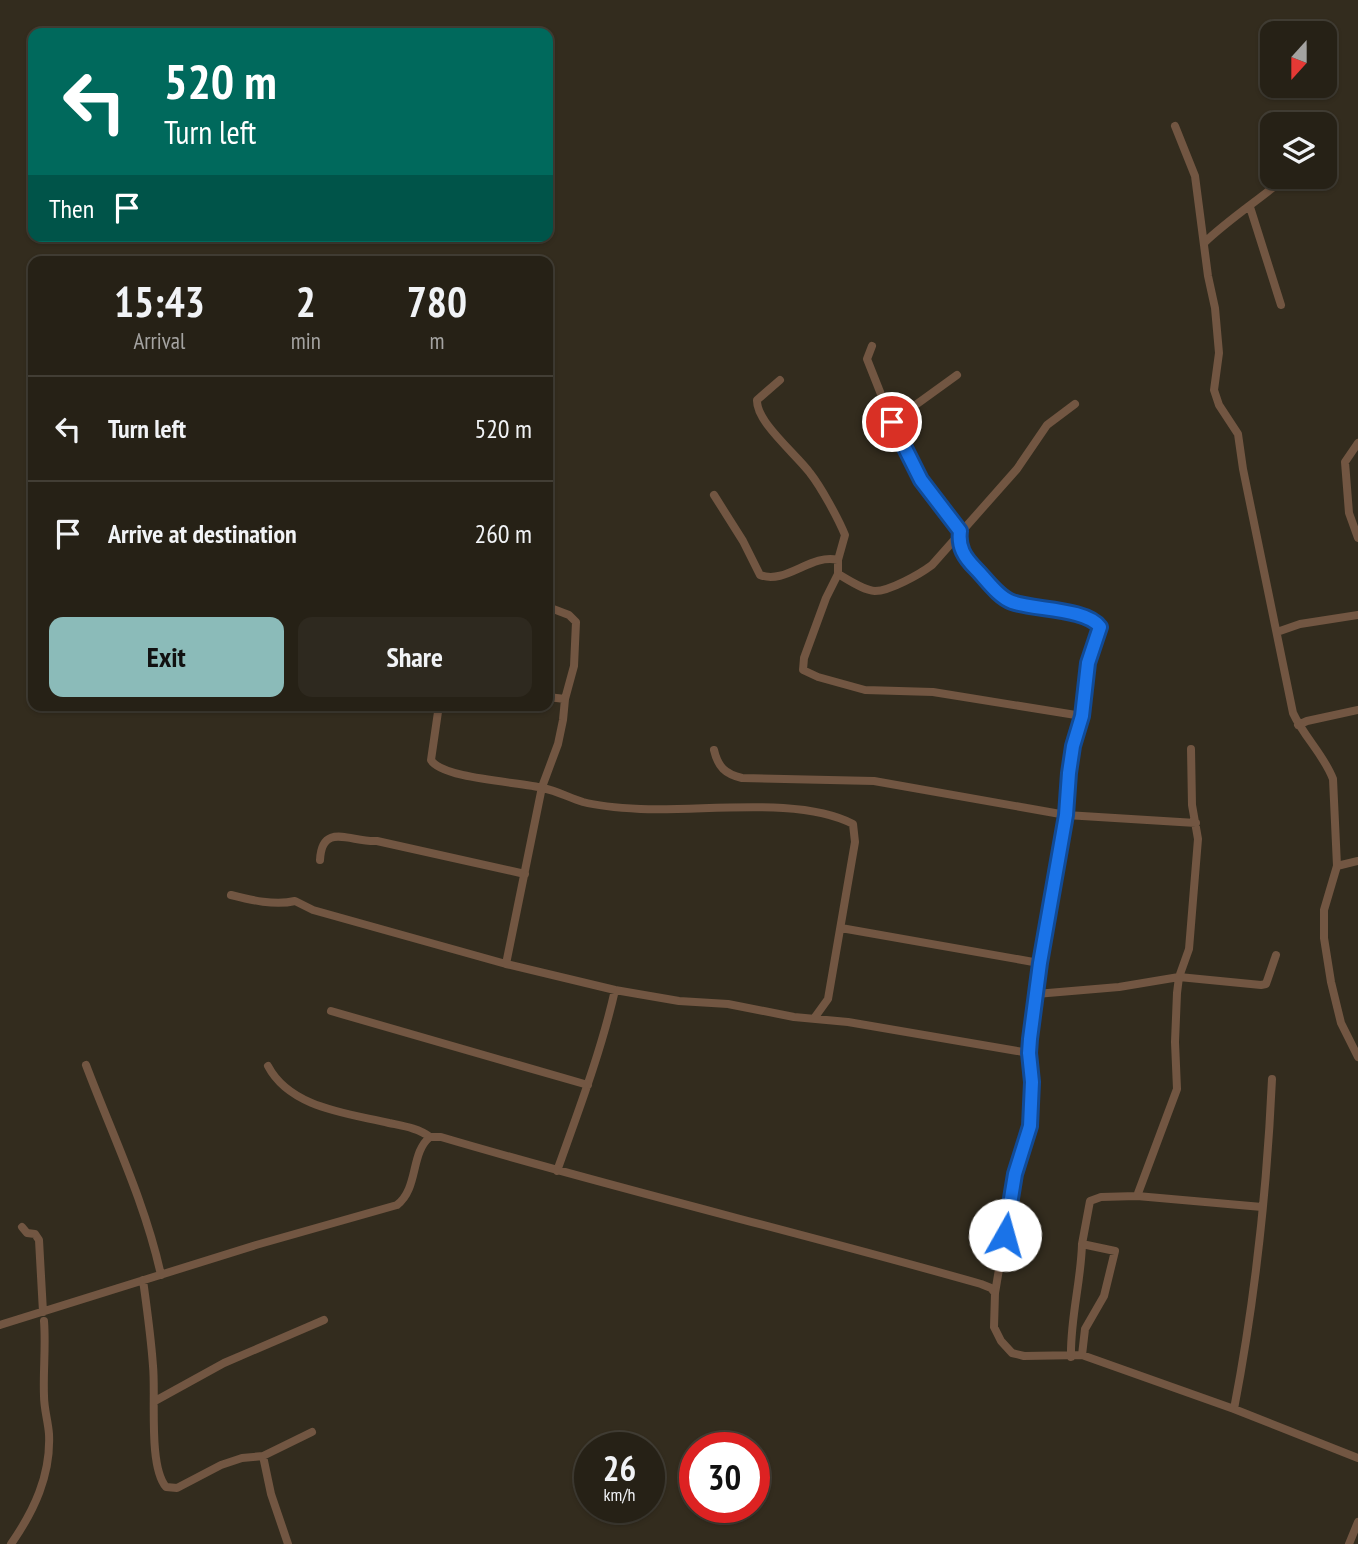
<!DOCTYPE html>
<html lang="en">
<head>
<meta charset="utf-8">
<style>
	:root { --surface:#262116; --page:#2e291f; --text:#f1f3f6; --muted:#a4a3a1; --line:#423e35; --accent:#8bbbb9 }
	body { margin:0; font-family:"PT Sans Narrow",sans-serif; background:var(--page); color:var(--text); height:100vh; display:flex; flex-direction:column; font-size:26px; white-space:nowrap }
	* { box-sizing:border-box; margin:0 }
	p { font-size:23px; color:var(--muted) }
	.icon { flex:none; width:38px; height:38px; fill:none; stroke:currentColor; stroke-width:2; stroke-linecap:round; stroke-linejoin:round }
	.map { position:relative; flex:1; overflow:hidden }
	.panel { position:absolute; left:28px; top:256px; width:525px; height:455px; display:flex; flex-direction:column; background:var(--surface); border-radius:14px; box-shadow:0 2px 5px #0004,0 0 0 2px var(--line) }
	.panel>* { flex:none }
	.banner { position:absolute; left:28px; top:28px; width:525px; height:214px; border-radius:14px; box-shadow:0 2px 5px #0004,0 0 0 2px var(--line); background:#00695c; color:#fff; overflow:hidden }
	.needle { width:46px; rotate:201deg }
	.buttons { position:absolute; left:1260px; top:21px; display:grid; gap:14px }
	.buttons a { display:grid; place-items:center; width:77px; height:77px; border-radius:14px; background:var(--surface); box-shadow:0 2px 5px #0004,0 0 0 2px var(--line); font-size:35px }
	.speed { position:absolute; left:574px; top:1432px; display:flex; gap:14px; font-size:35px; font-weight:700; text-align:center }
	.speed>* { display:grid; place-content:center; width:91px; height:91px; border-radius:50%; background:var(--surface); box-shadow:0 2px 5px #0004,0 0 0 2px var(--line); line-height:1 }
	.speed small { font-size:18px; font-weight:400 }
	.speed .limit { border:10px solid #d22; background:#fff; color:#111 }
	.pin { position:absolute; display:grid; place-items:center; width:60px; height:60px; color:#fff; margin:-30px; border:4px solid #fff; border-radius:50%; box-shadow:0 2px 7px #0007 }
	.me { position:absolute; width:77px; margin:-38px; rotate:7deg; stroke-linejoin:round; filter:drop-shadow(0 0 5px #0008) }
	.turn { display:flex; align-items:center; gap:24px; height:147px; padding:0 21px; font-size:32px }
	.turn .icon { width:91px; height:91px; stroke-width:2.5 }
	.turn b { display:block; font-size:49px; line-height:60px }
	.then { display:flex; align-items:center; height:66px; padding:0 21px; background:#0003; gap:14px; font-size:26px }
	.eta { display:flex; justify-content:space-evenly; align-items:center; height:119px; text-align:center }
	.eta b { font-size:42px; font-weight:700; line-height:49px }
	.cta { display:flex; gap:14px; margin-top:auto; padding:14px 21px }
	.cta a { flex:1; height:80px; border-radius:14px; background:var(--accent); color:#111; font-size:28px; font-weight:700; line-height:80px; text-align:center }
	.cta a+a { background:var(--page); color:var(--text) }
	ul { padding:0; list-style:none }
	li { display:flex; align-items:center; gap:21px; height:105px; padding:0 21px; border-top:2px solid var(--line) }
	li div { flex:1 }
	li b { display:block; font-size:26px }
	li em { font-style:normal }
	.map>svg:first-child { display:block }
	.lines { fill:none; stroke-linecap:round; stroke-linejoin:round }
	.minor { stroke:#725642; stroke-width:8 }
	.route-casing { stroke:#114b97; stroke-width:18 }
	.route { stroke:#1a73e8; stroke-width:12 }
</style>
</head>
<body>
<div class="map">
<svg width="1358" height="1544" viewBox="0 0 1358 1544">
	<rect width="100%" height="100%" fill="#332c1e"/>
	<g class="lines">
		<path class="minor" d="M1175,126L1195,176L1208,276L1215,308L1219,353L1214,390L1219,405L1238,434L1243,469L1293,713C1304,737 1324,755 1333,779L1337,866L1324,910V938L1331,982L1341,1023L1358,1057
			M1250,207L1281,305
			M1204,243C1229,219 1259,200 1286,177
			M872,346L867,359L892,422
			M957,375L892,422C899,442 910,465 922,482C935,499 949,513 960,531L958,543L970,563L1008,601L1085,617L1094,621L1100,627L1088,663L1082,716L1073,746L1066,815L1039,963L1029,1053L1033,1082L1030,1126L1015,1174L995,1293
			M780,380L757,400C756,422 796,454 810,473C821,487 838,518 845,535L838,560V574L826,598L804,658L803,670L818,677L865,690L933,692L1082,716
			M1358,443L1345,462L1349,513L1358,538
			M714,495L743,541L760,575C786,585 811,553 838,560
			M838,574C849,580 863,590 875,591C890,591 920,574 932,565L1017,469L1047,425L1075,404
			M1277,632L1300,624L1358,615
			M548,697L565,699
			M439,705L431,760C442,779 521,782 543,788C557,791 570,798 583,802C602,807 622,808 641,809C702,812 799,796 853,824L855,842L828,999L815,1017
			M1298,725L1307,721L1358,710
			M714,750C718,767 725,774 742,778L874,781L1066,815L1196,823
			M320,860C322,821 352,843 377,841L525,874
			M1337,866L1358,861
			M231,895C251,900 275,906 295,901L313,910L506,964L615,990L679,1001L728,1004L794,1017L848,1022L1029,1053
			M841,928L1039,963
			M506,964L542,787L558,744L563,720L565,699L574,666L576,622L569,615L548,607
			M1036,994L1119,987L1179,977L1261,985L1266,984L1276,955
			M331,1011L588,1085
			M86,1065C112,1134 145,1202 161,1275
			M268,1066C290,1108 347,1113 389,1123C403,1126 418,1128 430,1137
			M557,1171C578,1112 601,1052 615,990
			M1137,1196L1262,1207
			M22,1227L27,1233L35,1234L39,1240L43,1312
			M143,1280C147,1309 151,1337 153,1366C156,1395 148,1466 166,1487L177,1488L221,1465L242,1458L263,1456L312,1432
			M0,1325L256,1245L397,1205C419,1188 410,1153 430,1137H441C620,1190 802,1233 981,1284L991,1288L995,1293L994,1327L1001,1341L1012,1353L1024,1356L1082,1355L1234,1409L1358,1458
			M1082,1355L1085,1329L1104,1296L1115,1251L1082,1244L1090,1201L1101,1197L1137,1196L1177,1089L1175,1042L1177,993L1179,977L1189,949L1198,839L1192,805L1191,749
			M1071,1357C1070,1319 1081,1282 1082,1244
			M155,1401L224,1363L324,1320
			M1234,1409C1255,1300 1267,1189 1272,1079
			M263,1456L271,1494L288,1544
			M11,1544C34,1511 51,1475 49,1434C48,1421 44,1409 44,1396C43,1371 46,1346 44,1321
			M1349,1544L1358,1522"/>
	</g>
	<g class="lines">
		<defs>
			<path id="route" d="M892,422L921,480L960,531C958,547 964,557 976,569C986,579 998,597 1012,602C1033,610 1086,608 1100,627L1088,663L1082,716L1073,746L1069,773L1066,815L1040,963L1030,1039L1029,1053L1032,1082L1030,1126L1015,1174L1005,1235"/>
		</defs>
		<use href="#route" class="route-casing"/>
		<use href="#route" class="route"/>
	</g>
</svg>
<div class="buttons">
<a><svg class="needle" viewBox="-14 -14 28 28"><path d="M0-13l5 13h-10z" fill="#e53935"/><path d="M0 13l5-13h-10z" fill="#a4a3a1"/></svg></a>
<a><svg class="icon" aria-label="layers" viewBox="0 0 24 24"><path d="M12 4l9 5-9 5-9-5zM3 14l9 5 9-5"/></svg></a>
</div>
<div class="speed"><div>26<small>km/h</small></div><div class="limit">30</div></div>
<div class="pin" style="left:892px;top:422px;background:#d93025"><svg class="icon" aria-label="arrive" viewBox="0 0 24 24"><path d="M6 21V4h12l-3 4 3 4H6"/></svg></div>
<svg class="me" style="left:1005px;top:1235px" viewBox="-20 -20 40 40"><circle r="19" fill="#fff"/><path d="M0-13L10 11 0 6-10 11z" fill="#1a73e8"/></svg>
<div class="banner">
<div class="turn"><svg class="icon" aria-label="left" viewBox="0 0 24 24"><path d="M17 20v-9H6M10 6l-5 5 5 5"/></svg><div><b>520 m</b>Turn left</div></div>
<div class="then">Then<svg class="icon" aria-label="arrive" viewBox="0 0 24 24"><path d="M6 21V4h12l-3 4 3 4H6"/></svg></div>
</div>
<section class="panel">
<div class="eta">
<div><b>15:43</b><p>Arrival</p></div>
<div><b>2</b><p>min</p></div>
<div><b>780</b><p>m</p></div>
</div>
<ul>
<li><svg class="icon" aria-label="left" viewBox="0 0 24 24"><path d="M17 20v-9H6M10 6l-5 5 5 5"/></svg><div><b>Turn left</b></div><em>520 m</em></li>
<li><svg class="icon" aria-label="arrive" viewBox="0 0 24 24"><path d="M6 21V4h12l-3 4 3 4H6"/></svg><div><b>Arrive at destination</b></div><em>260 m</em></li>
</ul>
<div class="cta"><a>Exit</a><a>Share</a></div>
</section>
</div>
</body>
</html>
